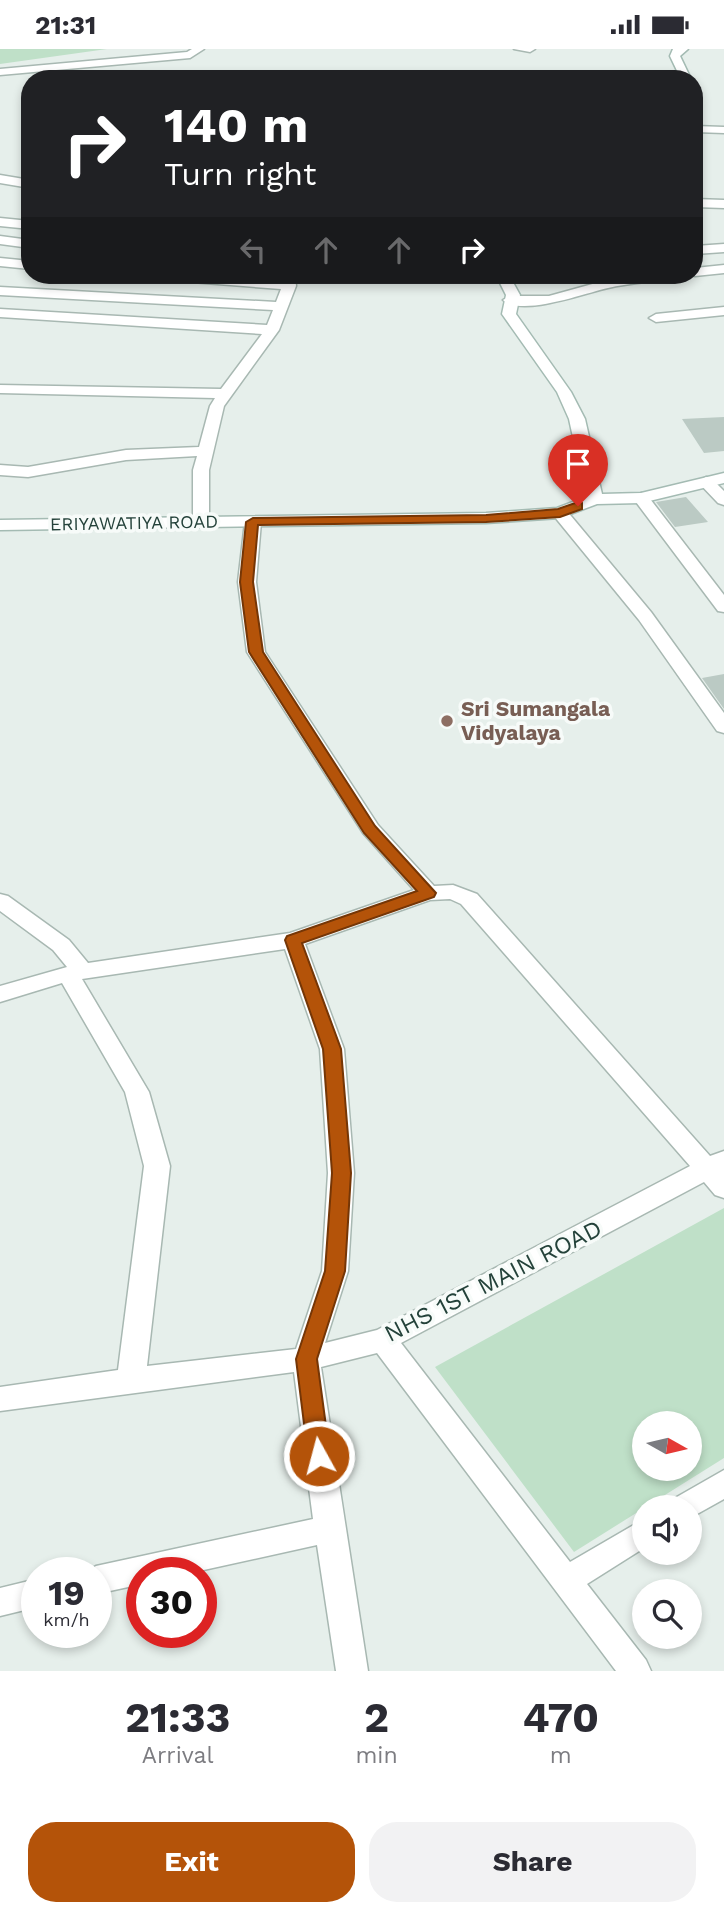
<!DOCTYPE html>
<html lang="en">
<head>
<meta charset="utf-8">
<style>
	:root { --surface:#fff; --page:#f2f2f3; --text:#2b2b33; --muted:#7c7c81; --accent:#b45309 }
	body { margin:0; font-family:"Work Sans",sans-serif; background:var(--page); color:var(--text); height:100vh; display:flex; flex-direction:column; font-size:26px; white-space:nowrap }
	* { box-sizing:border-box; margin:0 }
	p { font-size:23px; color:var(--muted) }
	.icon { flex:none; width:38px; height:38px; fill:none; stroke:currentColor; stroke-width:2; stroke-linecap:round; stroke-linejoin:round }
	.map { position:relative; height:1622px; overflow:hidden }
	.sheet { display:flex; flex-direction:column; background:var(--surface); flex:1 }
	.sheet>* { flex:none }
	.hud { position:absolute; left:21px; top:21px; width:682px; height:214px; border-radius:28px; box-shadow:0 4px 10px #0003; background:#202124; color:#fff; overflow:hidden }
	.needle { width:46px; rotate:98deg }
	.tools { position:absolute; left:632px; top:1362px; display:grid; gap:14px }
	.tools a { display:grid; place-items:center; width:70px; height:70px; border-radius:50%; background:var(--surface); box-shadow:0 4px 10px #0003; font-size:35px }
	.speed { position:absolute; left:21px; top:1508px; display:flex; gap:14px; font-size:35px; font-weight:700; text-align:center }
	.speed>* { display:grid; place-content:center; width:91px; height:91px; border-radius:50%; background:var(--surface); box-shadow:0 4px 10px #0003; line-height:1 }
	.speed small { font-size:18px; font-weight:400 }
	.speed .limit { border:10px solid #d22; background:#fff; color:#111 }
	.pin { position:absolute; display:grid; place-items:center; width:60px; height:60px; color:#fff; margin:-72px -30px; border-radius:50% 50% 50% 0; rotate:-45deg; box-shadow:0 0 7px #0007 }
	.pin .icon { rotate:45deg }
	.me { position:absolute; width:77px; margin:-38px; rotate:353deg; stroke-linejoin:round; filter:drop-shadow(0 0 5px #0008) }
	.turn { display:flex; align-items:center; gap:24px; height:147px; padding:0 28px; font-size:32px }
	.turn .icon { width:91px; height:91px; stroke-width:2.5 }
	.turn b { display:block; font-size:49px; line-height:60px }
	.lanes { display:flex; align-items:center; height:66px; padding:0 28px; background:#0003; justify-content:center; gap:35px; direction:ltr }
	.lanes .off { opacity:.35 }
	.eta { display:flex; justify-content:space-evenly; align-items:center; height:119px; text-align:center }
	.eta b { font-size:42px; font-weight:700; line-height:49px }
	.button { display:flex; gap:14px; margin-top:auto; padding:14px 28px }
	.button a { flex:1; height:80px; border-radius:28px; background:var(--accent); color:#fff; font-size:28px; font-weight:700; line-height:80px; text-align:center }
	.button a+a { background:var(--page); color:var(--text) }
	.status { display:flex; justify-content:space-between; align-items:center; height:49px; padding:0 35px; background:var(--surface); direction:ltr }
	.status svg { height:19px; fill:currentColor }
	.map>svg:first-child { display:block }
	.green { fill:#bfe0c8; fill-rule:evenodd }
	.building { fill:#bbcac4 }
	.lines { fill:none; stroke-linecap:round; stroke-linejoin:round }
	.street-casing { stroke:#a8b8b2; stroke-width:3 }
	.secondary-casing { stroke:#a4bbb3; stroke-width:3 }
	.street { fill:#fff; fill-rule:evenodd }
	.secondary { fill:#fff; fill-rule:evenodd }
	.route { fill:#b45309; stroke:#753606; stroke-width:2 }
	.education-dot { fill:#8d6e63; stroke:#f7fbf9; stroke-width:2.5 }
	.labels { text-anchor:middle; stroke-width:7; stroke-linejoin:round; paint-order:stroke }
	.far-street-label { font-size:18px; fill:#24423a; stroke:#f7fbf9 }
	.education-label { font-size:21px; font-weight:bold; fill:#785e54; stroke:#f7fbf9; text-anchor:start }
	.near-street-label { font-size:24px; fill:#24423a; stroke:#f7fbf9 }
</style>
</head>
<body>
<div class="status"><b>21:31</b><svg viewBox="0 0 49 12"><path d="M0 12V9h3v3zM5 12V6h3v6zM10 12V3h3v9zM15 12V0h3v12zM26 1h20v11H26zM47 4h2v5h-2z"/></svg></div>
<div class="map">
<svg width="724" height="1622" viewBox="0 0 724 1622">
	<rect width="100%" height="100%" fill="#e6efeb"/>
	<path class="green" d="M0,0H107L0,15Z
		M724,1159V1409L574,1503L435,1318ZM644,1374H690V1419H644Z"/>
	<path class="building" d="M724,368V402L704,404L682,370Z
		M686,448L708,473L675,478L656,453Z
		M724,625V660L702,629Z"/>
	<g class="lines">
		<defs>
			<path id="street" d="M192,0H204L190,9L0,26V20L187,3Z
				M514,0H535L530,3Z
				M695,77L724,78V84L695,83Z
				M0,126L30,131V139L0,134Z
				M695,150L724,151V159L695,158Z
				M0,169L30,172V180L0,177Z
				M0,187L30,191V199L0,195Z
				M724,195V203L695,205V197Z
				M0,209L30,212V220L0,217Z
				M724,216V224L695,227L690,226H695V219Z
				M146,226H199L282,232V226H295L296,237L279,281L224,357L209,421V472L201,477L193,472V421L197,407L126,411L28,428L0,426V416L28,418L126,401L199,398L210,357L215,349L0,344V336L221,340L262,285L0,268V260L267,276L273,261L0,246V238L276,253L281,240L153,230Z
				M645,226H679L672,230C651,233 629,234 608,239C585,244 522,268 503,251L510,247H549L607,231Z
				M724,258V266L656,273L649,269L656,265Z
				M706,428L712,430L724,442V456L718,454L698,433Z
				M641,444L647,446L724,546V563L718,562L633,449Z
				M560,459L566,461L651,563L724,664V684L717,682L639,571L554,467L552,464Z
				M253,468L261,473L256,533L265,603L378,776L434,837L453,836L477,845L710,1107L724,1102V1149L715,1146L704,1133L401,1294L570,1513L644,1470V1499L587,1535L646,1611L651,1622H616L377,1304L321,1318L368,1622H336L317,1496L190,1524H142V1535L96,1545V1524H84L96,1517L313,1470L294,1323L0,1362V1338L118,1321L144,1117L125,1043L62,934L0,953V937L67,918L53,901L0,862V845L8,847L69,891L88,914L290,884L414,841L363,784L247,603L238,533L245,473ZM450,850L461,855L690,1117L377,1281L325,1294L348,1222L354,1124L344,1000L305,895L430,851ZM285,900L320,1000L328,1124L322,1222L296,1300L147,1317L170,1117L149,1043L82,930Z
				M724,1421V1450L690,1469V1458H670L675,1449Z
				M37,1530V1558L0,1567V1539Z"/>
			<path id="secondary" d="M688,0L680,7L691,30H681L670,7L673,0Z
				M496,226H509L520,246L516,265L571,343L585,370L602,445L641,444L724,424V434L641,454L597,455L560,469L486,474L0,481V471L486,464L557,459L586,448L569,370L557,343L502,265L506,246Z"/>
		</defs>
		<use href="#street" class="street-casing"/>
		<use href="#secondary" class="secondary-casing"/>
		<use href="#street" class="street"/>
		<use href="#secondary" class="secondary"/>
	</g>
	<path class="route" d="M578,453L582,454V460L560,468L486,473L258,476L253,533L263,603L375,777L436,844L434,848L302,894L341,1000L351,1124L345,1222L317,1310L330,1407L327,1414L319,1417L311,1414L308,1407L296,1310L325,1222L332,1124L323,1000L285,891L287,887L417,842L364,784L249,603L240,533L246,473L253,469L486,466L558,460Z"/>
	<circle class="education-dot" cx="447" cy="672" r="7"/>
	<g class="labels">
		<g class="far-street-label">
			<text transform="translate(134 474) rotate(-1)" y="6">ERIYAWATIYA ROAD</text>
		</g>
		<g class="education-label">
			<text x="461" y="667">Sri Sumangala<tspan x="461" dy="24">Vidyalaya</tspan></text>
		</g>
		<g class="near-street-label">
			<text transform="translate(493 1232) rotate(-27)" y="8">NHS 1ST MAIN ROAD</text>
		</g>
	</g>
</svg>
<div class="tools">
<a><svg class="needle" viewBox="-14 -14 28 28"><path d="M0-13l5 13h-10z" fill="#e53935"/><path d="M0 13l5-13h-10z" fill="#7c7c81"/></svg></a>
<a><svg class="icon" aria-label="sound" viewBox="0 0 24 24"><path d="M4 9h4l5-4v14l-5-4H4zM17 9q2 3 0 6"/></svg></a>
<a><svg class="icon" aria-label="search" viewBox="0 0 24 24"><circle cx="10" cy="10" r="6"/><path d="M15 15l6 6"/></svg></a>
</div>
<div class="speed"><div>19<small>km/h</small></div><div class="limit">30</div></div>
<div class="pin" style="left:578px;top:457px;background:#d93025"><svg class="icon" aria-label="arrive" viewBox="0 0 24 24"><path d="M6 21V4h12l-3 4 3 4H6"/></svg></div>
<svg class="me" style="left:319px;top:1407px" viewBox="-20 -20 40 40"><circle r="17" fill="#b45309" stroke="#fff" stroke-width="3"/><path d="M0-11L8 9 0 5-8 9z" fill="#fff"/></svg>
<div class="hud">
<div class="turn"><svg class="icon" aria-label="right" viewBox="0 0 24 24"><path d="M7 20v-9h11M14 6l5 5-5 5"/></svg><div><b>140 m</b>Turn right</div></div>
<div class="lanes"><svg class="icon off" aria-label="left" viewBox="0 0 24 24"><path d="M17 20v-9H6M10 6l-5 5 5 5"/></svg><svg class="icon off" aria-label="ahead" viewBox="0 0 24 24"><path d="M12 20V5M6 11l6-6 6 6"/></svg><svg class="icon off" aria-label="ahead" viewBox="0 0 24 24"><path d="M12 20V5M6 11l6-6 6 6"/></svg><svg class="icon" aria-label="right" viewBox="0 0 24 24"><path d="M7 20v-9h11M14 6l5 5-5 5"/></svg></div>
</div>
</div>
<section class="sheet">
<div class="eta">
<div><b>21:33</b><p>Arrival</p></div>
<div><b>2</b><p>min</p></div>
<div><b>470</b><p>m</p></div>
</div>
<div class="button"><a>Exit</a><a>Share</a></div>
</section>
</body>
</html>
